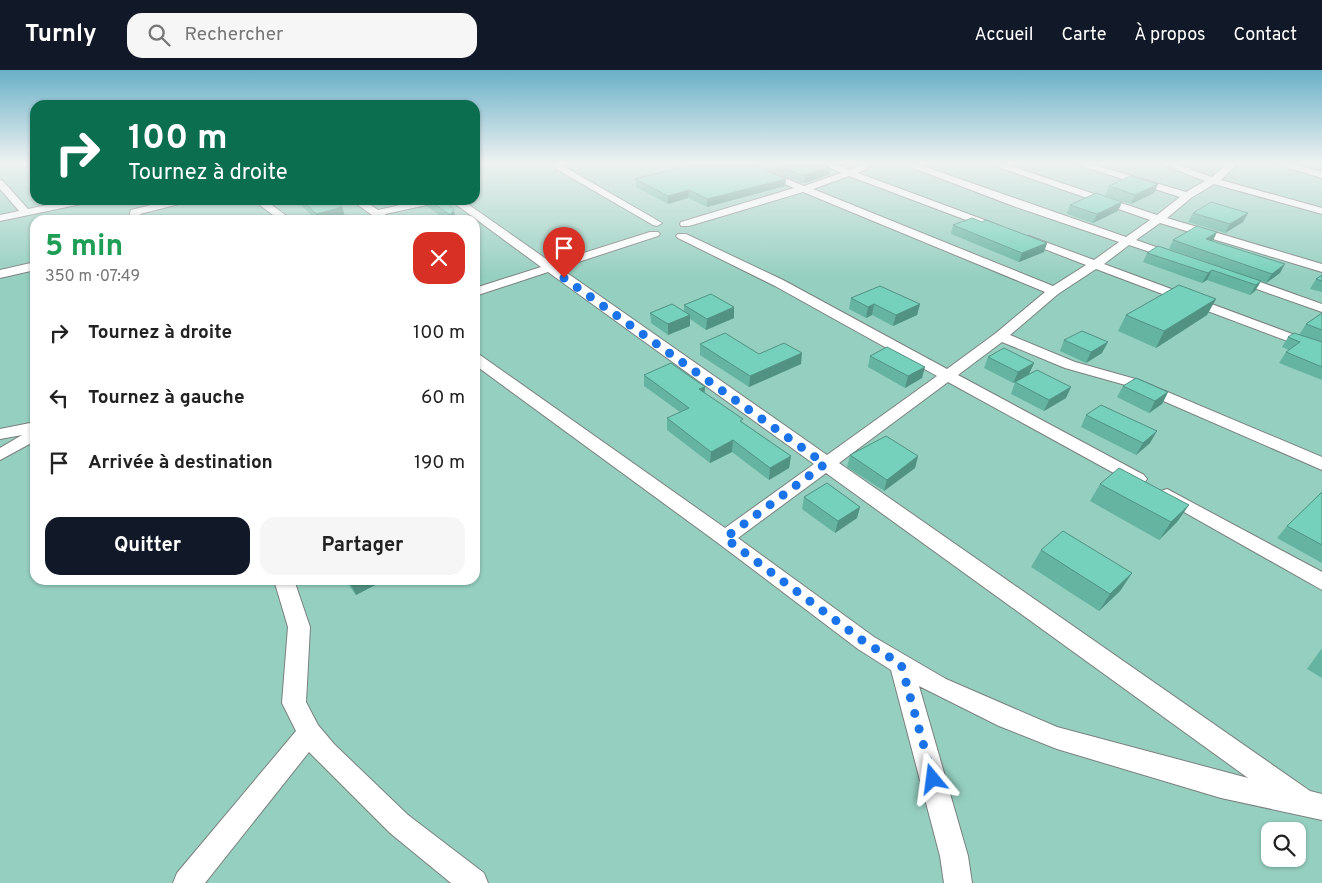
<!DOCTYPE html>
<html lang="fr">
<head>
<meta charset="utf-8">
<style>
	:root { --surface:#fff; --page:#f6f6f6; --text:#222; --muted:#767676; --accent:#111827 }
	body { margin:0; font-family:Overpass,sans-serif; background:var(--page); color:var(--text); height:100vh; display:flex; flex-direction:column; font-size:19px; white-space:nowrap }
	* { box-sizing:border-box; margin:0 }
	p { font-size:16px; color:var(--muted) }
	.icon { flex:none; width:28px; height:28px; fill:none; stroke:currentColor; stroke-width:2; stroke-linecap:round; stroke-linejoin:round }
	.map { position:relative; flex:1; overflow:hidden }
	.sheet { position:absolute; left:30px; top:145px; width:450px; height:370px; display:flex; flex-direction:column; background:var(--surface); border-radius:15px; box-shadow:0 1px 4px #0004 }
	.sheet>* { flex:none }
	.banner { position:absolute; left:30px; top:30px; width:450px; height:105px; border-radius:15px; box-shadow:0 1px 4px #0004; background:#0b6e4f; color:#fff; overflow:hidden }
	.fabs { position:absolute; left:1261px; top:752px; display:grid; gap:10px }
	.fabs a { display:grid; place-items:center; width:45px; height:45px; border-radius:10px; background:var(--surface); box-shadow:0 1px 4px #0004; font-size:25px }
	.pin { position:absolute; display:grid; place-items:center; width:42px; height:42px; color:#fff; margin:-51px -21px; border-radius:50% 50% 50% 0; rotate:-45deg; box-shadow:0 0 5px #0007 }
	.pin .icon { rotate:45deg }
	.me { position:absolute; width:55px; margin:-28px; rotate:344deg; stroke-linejoin:round; filter:drop-shadow(0 0 4px #0008) }
	.turn { display:flex; align-items:center; gap:18px; height:105px; padding:0 15px; font-size:22px }
	.turn .icon { width:65px; height:65px; stroke-width:2.5 }
	.turn b { display:block; font-size:35px; line-height:42px }
	.round { display:grid; place-items:center; flex:none; width:52px; height:52px; border-radius:15px; background:var(--page) }
	.headline { display:flex; align-items:center; justify-content:space-between; height:85px; padding:0 15px }
	h1 { font-size:30px; font-weight:700; line-height:38px; color:#1e9e55 }
	.primary-button { display:flex; gap:10px; margin-top:auto; padding:10px 15px }
	.primary-button a { flex:1; height:58px; border-radius:15px; background:var(--accent); color:#fff; font-size:20px; font-weight:700; line-height:58px; text-align:center }
	.primary-button a+a { background:var(--page); color:var(--text) }
	ul { padding:0; list-style:none }
	li { display:flex; align-items:center; gap:15px; height:65px; padding:0 15px }
	li div { flex:1 }
	li b { display:block; font-size:19px }
	li em { font-style:normal }
	header { display:flex; align-items:center; gap:30px; box-sizing:border-box; height:70px; padding:0 25px; background:var(--accent); color:#fff }
	header strong { font-size:24px }
	nav { display:flex; gap:28px; margin-inline-start:auto; font-size:18px }
	.search { width:350px; height:45px; background:var(--page); display:flex; align-items:center; gap:12px; box-sizing:border-box; padding:0 18px; border-radius:15px; color:var(--muted); font-size:19px }
	.map>svg:first-child { display:block }
	.green { fill:#95cfc0; fill-rule:evenodd }
	.lines { fill:none; stroke-linecap:round; stroke-linejoin:round }
	.minor-casing { stroke:#7b807e; stroke-width:2 }
	.minor { fill:#fff; fill-rule:evenodd }
	.wall { fill:#65b4a1 }
	.shaded-wall { fill:#529283 }
	.building { fill:#75d1bb; stroke:#529283 }
	.route { stroke:#1a73e8; stroke-width:9; stroke-dasharray:0 16.2 }
</style>
</head>
<body>
<header>
<strong>Turnly</strong>
<div class="search"><svg class="icon" aria-label="search" viewBox="0 0 24 24"><circle cx="10" cy="10" r="6"/><path d="M15 15l6 6"/></svg>Rechercher</div>
<nav><a>Accueil</a><a>Carte</a><a>À propos</a><a>Contact</a></nav>
</header>
<div class="map">
<svg width="1322" height="813" viewBox="0 0 1322 813">
	<rect width="100%" height="100%" fill="#dbe1df"/>
	<path class="green" d="M0,93H35V130H475V93H1322V813H0ZM35,150H475V510H35ZM1270,761H1298V789H1270Z"/>
	<g class="lines">
		<defs>
			<path id="minor" d="M546,93H558L662,153L657,156L653,155Z
				M736,93H749L804,116L841,103L819,93H833L849,100L865,93H879L858,103L998,155L999,157L994,160L990,159L849,106L813,119L1053,216L1086,195L1021,170L1019,168L1021,166H1029L1094,190L1119,172L1016,137L900,93H914L1126,167L1150,150L987,93H1002L1157,145L1180,127L1072,93H1088L1186,122L1205,111L1159,93H1173L1212,107L1228,93H1238L1221,110L1322,138V144L1214,114L1191,128L1167,148L1322,194V202L1160,153L1136,170L1179,185L1181,187L1179,189H1171L1129,175L1104,194L1322,275V284L1096,199L1058,224L1010,265L1075,292L1139,310L1322,387V400L1129,316L1065,298L1002,272L958,305L1144,405L1147,409L1144,413L1138,415L1132,413L948,312L839,393L1310,721L1322,724V750L1221,728L1057,679L999,656L919,616L968,786L972,813H944L940,786L891,600L858,579L718,473L475,295V284L480,285L725,458L814,394L548,202L475,226V218L541,197L450,130H462L552,193L650,162H658L660,164L658,166L560,198L827,385L937,306L775,216L678,168L676,166L678,164H686L783,210L947,299L996,263L1045,222L803,122L689,156H681L680,154L681,152L794,118ZM826,403L1248,708L1057,657L946,609L874,567L738,468Z
				M1273,93H1289L1322,102V108Z
				M0,110L3,111L28,139L71,130H91L86,133L0,151V145L19,141L0,119Z
				M171,130H188L187,132L140,144L144,150H131L129,147L131,140Z
				M253,130H265L292,150H280Z
				M351,130H363L378,140L423,130H442L441,132L385,144L390,150H379Z
				M35,192V200L0,208V200Z
				M1238,204L1322,234V242L1234,211L1232,208Z
				M35,352V371L0,390V378L22,365L0,369V359Z
				M1167,419L1322,502V520L1161,429L1158,425L1161,421Z
				M274,510H294L310,557L306,632L318,655L334,674L408,745L484,803L488,813H451L390,763L309,682L205,813H173L177,803L296,661L282,633L288,557Z"/>
		</defs>
		<use href="#minor" class="minor-casing"/>
		<use href="#minor" class="minor"/>
	</g>
	<path class="wall" d="M683,94H750L786,109L785,116L707,137L688,128L668,134L636,117L635,109L687,95Z
		M755,94H821L830,97L829,105L804,113L799,112Z
		M1158,114L1154,123L1131,134L1105,126L1109,116Z
		M297,130H334L342,137L345,146L332,150H316L298,132Z
		M426,130H445L456,149L446,150L428,137Z
		M1122,132L1118,141L1093,153L1067,144L1070,135Z
		M1193,143H1248L1243,152L1225,163L1188,152Z
		M982,152L1047,173L1044,182L1019,192L951,164L953,155Z
		M1173,170L1213,171H1212L1280,203L1266,213L1169,179Z
		M1147,183L1261,211L1255,221L1250,225L1207,210L1202,213L1143,192Z
		M1322,205V222L1310,219L1316,209Z
		M851,228L920,234L917,245L893,256L872,245L866,248L849,239Z
		M1216,229L1207,245L1156,278L1118,261L1126,245Z
		M684,235L734,237V248L706,260L690,249V256L668,265L651,253L650,243L684,242Z
		M1322,243V310L1279,293L1286,282L1289,280L1282,277L1288,267L1299,265L1306,254Z
		M1064,270L1102,283L1086,293L1060,281Z
		M700,274L759,284L801,294L749,317L700,285Z
		M870,286L922,308L905,318L868,297Z
		M988,287L1034,293L1029,304L1013,313L984,298Z
		M644,305L705,317V323L742,352L791,386L789,398L769,410L732,382L710,393L667,360V348L680,342L644,316Z
		M1015,312L1066,328L1044,341L1011,324Z
		M1123,316L1168,322L1162,334L1149,343L1117,327Z
		M1086,345L1150,373L1136,385L1081,357Z
		M850,385L918,386L915,398L884,421L847,397Z
		M1100,414L1189,435L1177,452L1159,470L1090,431Z
		M1322,422V493L1277,468L1287,456Z
		M804,427L860,437L857,448L835,463L802,439Z
		M1041,480L1132,503L1120,521L1099,541L1031,497Z
		M345,510H385L356,525Z
		M1322,578V608L1307,599Z"/>
	<path class="shaded-wall" d="M830,97L829,105L804,113L805,105Z
		M786,109L785,116L707,137V129Z
		M1158,114L1154,123L1131,134L1135,125Z
		M689,120L688,128L668,134V126Z
		M1122,132L1118,141L1093,153L1097,144Z
		M342,137L345,146L332,150H318L316,144Z
		M454,140L456,149L451,150L450,145Z
		M1248,143L1243,152L1225,163L1230,154Z
		M1217,162L1213,171L1202,178L1206,169Z
		M1047,173L1044,182L1019,192L1022,183Z
		M1285,194L1280,203L1266,213L1272,204Z
		M1212,200L1207,210L1202,213L1208,203Z
		M1261,211L1255,221L1250,225L1256,215Z
		M1216,229L1207,245L1156,278L1164,261Z
		M874,234L872,245L866,248L868,237Z
		M920,234L917,245L893,256L896,245Z
		M734,237V248L706,260L707,249Z
		M690,245V256L668,265V254Z
		M1108,272L1102,283L1086,293L1091,282Z
		M802,283L801,294L749,317L750,306Z
		M1034,293L1029,304L1013,313L1018,302Z
		M925,297L922,308L905,318L908,306Z
		M705,317L704,328L699,319Z
		M1071,317L1066,328L1044,341L1049,330Z
		M1168,322L1162,334L1149,343L1155,331Z
		M1157,361L1150,373L1136,385L1143,373Z
		M733,370L732,382L710,393L711,382Z
		M791,386L789,398L769,410L770,398Z
		M918,386L915,398L884,421L887,410Z
		M1189,435L1177,452L1159,470L1171,452Z
		M860,437L857,448L835,463L838,451Z
		M1132,503L1120,521L1099,541L1110,524Z
		M357,510H385L356,525L350,513Z"/>
	<path class="building" d="M694,94H750L786,109L707,129L689,120L668,126L635,109Z
		M774,94H821L830,97L805,105L800,104Z
		M1130,106L1158,114L1135,125L1109,116Z
		M1096,123L1122,132L1097,144L1070,135Z
		M302,130H334L342,137L316,144Z
		M429,130H445L454,140L450,145Z
		M1211,132L1248,143L1230,154L1193,143Z
		M972,148L982,152L986,150L1047,173L1022,183L953,155Z
		M1197,156L1217,162L1206,169L1285,194L1272,204L1173,170Z
		M1158,176L1261,211L1256,215L1212,200L1208,203L1147,183Z
		M1322,205V211L1316,209Z
		M1179,215L1216,229L1164,261L1126,245Z
		M880,216L920,234L896,245L874,234L868,237L851,228Z
		M711,224L734,237L707,249L684,235Z
		M672,234L690,245L668,254L650,243Z
		M1322,243V260L1306,254Z
		M1082,261L1108,272L1091,282L1064,270Z
		M725,263L759,284L784,273L802,283L750,306L700,274Z
		M1294,263L1322,272V297L1286,282L1300,272L1288,267Z
		M887,277L925,297L908,306L870,286Z
		M1004,278L1034,293L1018,302L988,287Z
		M671,293L705,317L699,319L743,349L740,351L791,386L770,398L733,370L711,382L667,348L689,338L644,305Z
		M1037,300L1071,317L1049,330L1015,312Z
		M1136,308L1168,322L1155,331L1123,316Z
		M1101,335L1157,361L1143,373L1086,345Z
		M886,366L918,386L887,410L850,385Z
		M1119,398L1189,435L1171,452L1100,414Z
		M827,413L860,437L838,451L804,427Z
		M1322,422V475L1287,456Z
		M1063,461L1132,503L1110,524L1041,480Z
		M348,510H357L350,513Z"/>
	<linearGradient id="sky" x2="0" y2="1"><stop stop-color="#6ab0c7"/><stop offset="0.45" stop-color="#eff2f1"/><stop offset="1" stop-color="#eff2f1" stop-opacity="0"/></linearGradient>
	<rect width="1322" height="207" fill="url(#sky)"/>
	<g class="lines">
		<path class="route" d="M564,208L825,394L725,468L866,573L901,594L933,709"/>
	</g>
</svg>
<div class="fabs">
<a><svg class="icon" aria-label="search" viewBox="0 0 24 24"><circle cx="10" cy="10" r="6"/><path d="M15 15l6 6"/></svg></a>
</div>
<div class="pin" style="left:564px;top:208px;background:#d93025"><svg class="icon" aria-label="arrive" viewBox="0 0 24 24"><path d="M6 21V4h12l-3 4 3 4H6"/></svg></div>
<svg class="me" style="left:933px;top:709px" viewBox="-20 -20 40 40"><path d="M0-17L14 15 0 8-14 15z" fill="#1a73e8" stroke="#fff" stroke-width="4"/></svg>
<div class="banner">
<div class="turn"><svg class="icon" aria-label="right" viewBox="0 0 24 24"><path d="M7 20v-9h11M14 6l5 5-5 5"/></svg><div><b>100 m</b>Tournez à droite</div></div>
</div>
<section class="sheet">
<div class="headline"><div><h1>5 min</h1><p>350 m · 07:49</p></div><a class="round" style="background:#d93025;color:#fff"><svg class="icon" aria-label="close" viewBox="0 0 24 24"><path d="M6 6l12 12M18 6L6 18"/></svg></a></div>
<ul>
<li><svg class="icon" aria-label="right" viewBox="0 0 24 24"><path d="M7 20v-9h11M14 6l5 5-5 5"/></svg><div><b>Tournez à droite</b></div><em>100 m</em></li>
<li><svg class="icon" aria-label="left" viewBox="0 0 24 24"><path d="M17 20v-9H6M10 6l-5 5 5 5"/></svg><div><b>Tournez à gauche</b></div><em>60 m</em></li>
<li><svg class="icon" aria-label="arrive" viewBox="0 0 24 24"><path d="M6 21V4h12l-3 4 3 4H6"/></svg><div><b>Arrivée à destination</b></div><em>190 m</em></li>
</ul>
<div class="primary-button"><a>Quitter</a><a>Partager</a></div>
</section>
</div>
</body>
</html>
